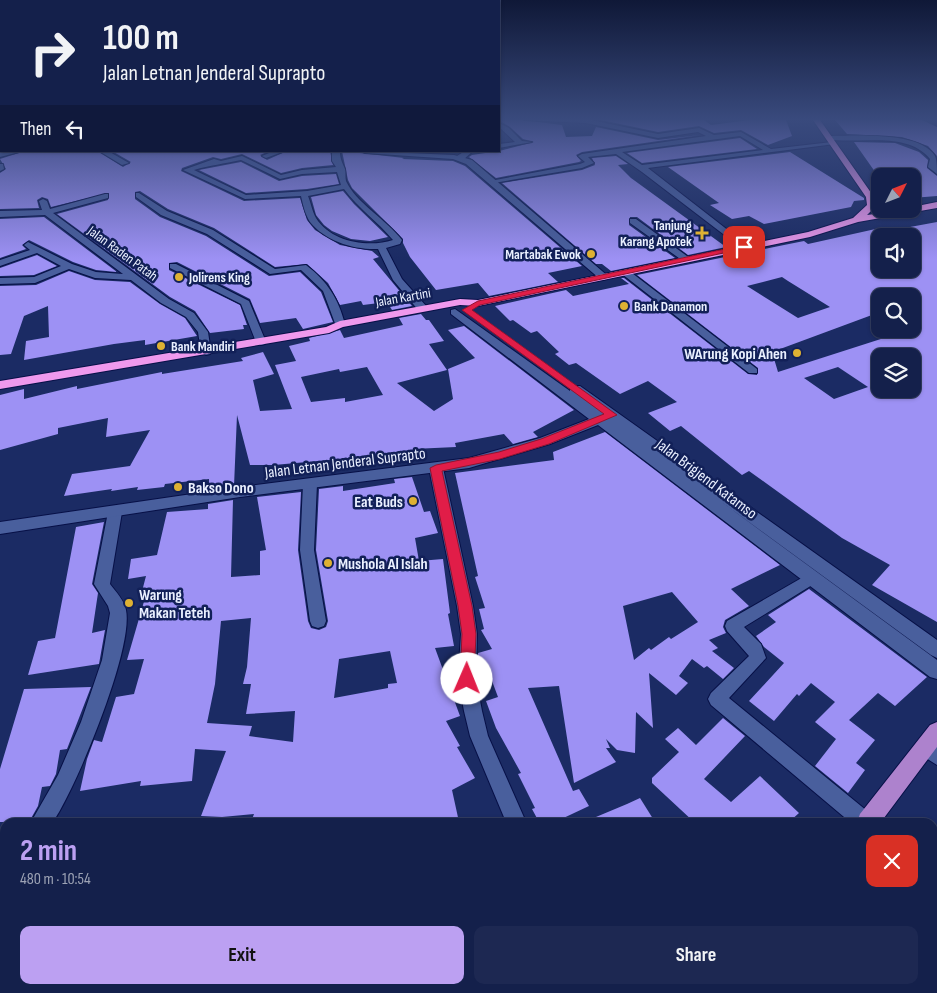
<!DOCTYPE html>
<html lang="en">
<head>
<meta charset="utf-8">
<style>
	:root { --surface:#14204b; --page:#1d2852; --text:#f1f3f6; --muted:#9da3b5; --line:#333e63; --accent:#bca0f2 }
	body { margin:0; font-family:"Sofia Sans Condensed",sans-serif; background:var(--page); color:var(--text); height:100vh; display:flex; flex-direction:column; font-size:19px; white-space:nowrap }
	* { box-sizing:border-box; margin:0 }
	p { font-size:16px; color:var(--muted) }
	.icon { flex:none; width:28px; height:28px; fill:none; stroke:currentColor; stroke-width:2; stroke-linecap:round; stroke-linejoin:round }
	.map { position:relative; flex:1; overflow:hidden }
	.side { position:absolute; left:0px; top:818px; width:938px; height:176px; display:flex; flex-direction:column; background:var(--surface); border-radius:15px 15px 0 0; box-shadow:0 1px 4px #0004,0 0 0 1px var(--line) }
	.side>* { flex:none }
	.banner { position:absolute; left:0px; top:0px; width:500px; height:152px; box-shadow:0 1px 4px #0004,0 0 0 1px var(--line); background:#14204b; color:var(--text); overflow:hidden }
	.needle { width:32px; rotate:48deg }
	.controls { position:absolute; left:871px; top:168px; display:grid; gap:10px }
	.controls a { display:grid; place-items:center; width:50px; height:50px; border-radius:10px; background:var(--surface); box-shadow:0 1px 4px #0004,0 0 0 1px var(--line); font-size:25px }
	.pin { position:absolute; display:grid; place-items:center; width:42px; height:42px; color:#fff; margin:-21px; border-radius:10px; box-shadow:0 2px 8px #0006 }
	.me { position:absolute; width:55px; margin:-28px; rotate:1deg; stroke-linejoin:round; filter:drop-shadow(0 0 4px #0008) }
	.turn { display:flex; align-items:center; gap:18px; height:105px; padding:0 20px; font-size:22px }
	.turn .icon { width:65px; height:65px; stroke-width:2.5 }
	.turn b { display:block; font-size:35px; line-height:42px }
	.then { display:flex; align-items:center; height:48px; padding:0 20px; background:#0003; gap:10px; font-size:19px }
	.round { display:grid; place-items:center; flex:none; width:52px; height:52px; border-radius:10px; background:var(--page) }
	.headline { display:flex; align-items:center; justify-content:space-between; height:85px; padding:0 20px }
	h1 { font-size:30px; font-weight:700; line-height:38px; color:var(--accent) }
	.cta { display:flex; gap:10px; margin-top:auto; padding:10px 20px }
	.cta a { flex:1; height:58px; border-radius:10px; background:var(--accent); color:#111; font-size:20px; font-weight:700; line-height:58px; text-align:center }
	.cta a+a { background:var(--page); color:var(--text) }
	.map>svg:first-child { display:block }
	.building { fill:#9d91f4; fill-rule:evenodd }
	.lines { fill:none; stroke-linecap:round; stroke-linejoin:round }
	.street-casing { stroke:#071047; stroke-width:2 }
	.secondary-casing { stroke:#071047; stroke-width:2 }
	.primary-casing { stroke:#071047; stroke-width:2 }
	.highway-casing { stroke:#071047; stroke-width:2 }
	.street { fill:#495f9d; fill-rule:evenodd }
	.secondary { fill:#495f9d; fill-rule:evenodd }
	.primary { fill:#ad82cd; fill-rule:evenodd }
	.highway { fill:#ef99ed; fill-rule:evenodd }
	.route { fill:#e11d48; stroke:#92132f }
	.poi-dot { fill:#deb133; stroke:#122058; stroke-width:2 }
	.labels { text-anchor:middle; stroke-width:5; stroke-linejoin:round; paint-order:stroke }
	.far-poi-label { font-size:14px; font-weight:bold; fill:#eaf0ff; stroke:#122058; text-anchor:start }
	.far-street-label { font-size:14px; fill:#eaf0ff; stroke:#122058 }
	.poi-label { font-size:16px; font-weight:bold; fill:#eaf0ff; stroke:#122058; text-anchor:start }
	.street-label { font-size:16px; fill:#eaf0ff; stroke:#122058 }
</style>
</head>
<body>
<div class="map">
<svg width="937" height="993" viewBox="0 0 937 993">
	<rect width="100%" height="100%" fill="#1b2b64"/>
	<path class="building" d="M499,120H522L562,125L566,137L592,136L596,127L658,140L700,135L582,152L576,155L581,161L579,162L496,178L469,157L472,155L499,151L534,142L523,139L510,127Z
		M601,120H704L711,125L750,120H786L792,136L768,145L741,130L714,133L699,126L658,132Z
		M835,120H922L937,127V156L928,146L902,137L847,134Z
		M740,138L757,149L642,163L627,153Z
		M854,142L895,143L919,152L928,160L927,168L937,176V196L912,198V176H878Z
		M25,151H97L123,167L131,162L112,151H269L260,155L267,160L287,151H330L333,165L302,168L281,173L242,154L221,159L213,157L182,168L181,171L244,201L300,198L307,220L315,230L340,245L372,251L379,257L373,259L412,306L392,310L387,302L363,305L361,301L340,305L328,283L307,264L275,267L214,228L168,209L140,191L135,192V199L160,217L206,236L269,276L300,272L321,292L333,322L303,329L296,318L260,323L250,299L177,262L169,263V270L240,305L247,325H243L244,329L210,333L195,311L170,297L57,214L108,200L109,193L51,207L48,199L42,197L37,200L39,208L0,209V173L6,169L0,159Z
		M342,151L404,158L402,159L453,161L465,166L582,266L548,273L558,282L489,296L478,283L436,290L410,257L403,243V239L352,188L348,180Z
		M790,152L864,198V200L854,201L851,207L764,224L749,216L732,219L710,205L719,203L668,167Z
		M616,156L628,164L618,165L631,178L726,247L688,255L637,217H630L629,225L675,258L611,271L602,264H596L502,183L582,170L595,165L592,158Z
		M241,162L279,181L302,176L336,174L339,184L307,189L246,193L199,170Z
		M343,191L354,204L388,237L370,241L351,239L332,231L324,225L316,215L311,197Z
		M44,217L117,272L96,270L73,262L29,240L22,245L26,249L0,258V219Z
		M937,222V622L872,585L890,565L842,538L749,471L742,475L681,426L670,431L648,413L677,402L648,381L620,394L576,363L569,365L555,354L559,352L537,331L531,333L513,320L510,321L495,306L566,290L573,296L629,284L621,278H624L748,374L757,375L758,368L637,275L784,245L804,241L808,244L880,228V269H912V231L910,227ZM782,277L788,281L830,307L798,318L747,286ZM880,296H912V329L778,372L772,352L880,312ZM912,351V389H880V356H898ZM838,367L868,387L834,399L804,378Z
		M37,255L57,266L34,275L0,276V268Z
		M69,271L95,280L130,282L160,304L185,318L197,336L145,345V340L114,344L24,360L26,341L49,337L48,306L24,316L11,354L0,355V286L36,285Z
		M421,314L426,320H429L444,341L429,344L447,370L397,383L434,411L453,399L448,369L475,358L448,330L464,326L574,410L533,432L538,437L513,444L504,434L455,443L456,447L413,449V455L372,456L274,465H250L237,415L234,486L209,490V479L165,484L164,487L137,490L138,487L111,491L112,489L64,496L72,474L130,466L150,430L106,437L108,418L58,428V434L0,450V395L24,389V399L77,386V389L162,372V374L243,361L241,358L263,352L274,374L253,380L260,411L292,409L275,365L296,361L289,346L310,341L309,338L340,330L344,338L403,325L399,318ZM367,367L383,395L345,402V398L311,402L301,377L339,369L340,372Z
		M605,432L780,565L731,589L749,606L725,620L723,627L726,633L709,640L718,648L712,651L734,668L723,679L707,666L704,668L692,659L679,676L688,683L676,695L649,673L653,728L636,712L635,753L617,750L606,739L610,748H606L616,762L574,783L559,686L528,688L573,791L579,789L589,806L555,822H539L532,809L535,808L518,774L521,773L496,728L486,701L498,697L489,673L485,674L478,658V653L492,649L481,630L484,629L479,609L485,608L475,577L478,576L455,473L554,460L553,452ZM672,592L698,622L671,639L669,637L651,650L649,648L634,660L623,606Z
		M412,477L424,512L430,511L438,533L415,538L419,561L443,559L450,613L448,614L454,646L435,648L460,716L446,721L460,746L457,747L475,778L452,790L459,822H251L254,814L222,817L201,816L226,751L195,749L192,781L140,786L141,781L80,791L87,759L94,740L102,742L116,697L134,694L144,659L127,660L145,598L140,599L146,576L128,579L131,559L157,555L167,512L208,509V504L233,500L231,577L260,575V551L266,550L257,497L301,492L298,550L308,621L311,628L319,630L326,627L328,621L316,550L319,489L343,486V491L395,483L394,479ZM251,618L247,667L243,684H251L246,714L295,711L293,742L249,736L252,726L207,723L215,684L221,621ZM390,651L397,683L388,684V688L334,698L339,659Z
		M104,522L92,584L98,593L92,633L105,630L99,664L28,675L38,641L55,638L76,527Z
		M809,589L927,677L895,706L878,693L849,720L875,740L856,763L865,770L848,793L815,766L836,739L815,722L835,702L811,683L799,696L797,694L774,721L749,701L784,663L764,647L756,636L776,622L768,615Z
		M91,687L67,749L60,750L56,774L50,786L42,787L38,806L29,822H0V769L24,689Z
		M723,718L745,736L704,779L731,802L760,776L799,813L789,822H694L652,783V778L679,752L665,739L678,728L696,745Z
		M640,798L655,822H584L627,804Z"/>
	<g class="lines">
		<defs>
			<path id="street" d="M524,120H591L658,134L699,128L714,135L741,132L771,149L832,142L835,144L648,168L747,245V249L744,250L642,172L616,154L588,157L594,163L582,168L494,183L490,181L580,164L585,162L578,156L582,154L706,136L698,132L658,138L586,123ZM740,136L763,150L642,165L622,152Z
				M499,123L509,128L522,141L532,142L499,148V144L515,142L499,127Z
				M828,136C854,136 920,131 935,156C937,160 937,169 937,174L928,167L930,159C907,130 857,145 826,139Z
				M8,151H23L0,157V153Z
				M99,151H108L129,163L122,165Z
				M274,151H285L266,158L262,156Z
				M332,151H340C340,159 342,162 345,169C346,173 345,177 346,181C356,203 387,220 402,240L400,244L386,248L402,279L427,307V311H419L393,280L378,249C354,250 325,241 310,222C305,214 303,205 301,196L245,199L183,170L214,159L221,161L242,156L281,175L302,170L336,167L332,161ZM241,160L280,179L302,174L337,172L341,185L307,191L246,195L194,170C210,165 224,164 241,160ZM344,189C358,208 378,222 393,240C368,248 331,242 316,218C312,211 311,203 308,196Z
				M465,151H473L463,160H457V156Z
				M0,164H3L4,169L0,171Z
				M139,193L167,211L213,230L275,269L306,265C328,282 338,298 345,324L340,327L336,326L323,291L301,270L270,274L207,234L161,215L136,197V193Z
				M105,194H108V198L53,213L169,299L194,313L208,332L211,352L210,354L206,355L201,352L198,332L186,317L161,303L131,280L95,278L69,269L35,283L0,284V278L34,277L61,266L37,253L0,266V260L30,250L24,245L28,242L72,264L96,272L123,274L45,215L0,217V211L42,210L39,201L43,199L47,201L50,209Z
				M630,219H636L691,259L683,261L630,223Z
				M170,264H176L249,301L266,342L265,344L261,345L256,342L241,304L170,268Z
				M622,270H628L757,369V373H749L622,274Z
				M436,464L443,468L473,606L477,634L476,679L482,711L488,736L526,822H506L470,736L464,711L458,679L461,634L457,606L429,468Z
				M310,479L317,484L314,550L326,621L324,626L318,628L312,626L310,621L300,550L303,484Z
				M115,507L122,512L110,584C116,592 124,600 126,610C134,649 76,788 53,822H31L58,775L81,722L102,660L110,613L108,606L94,584L108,512Z
				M812,572L817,574L820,578L817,582L744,627L761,644L766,658L729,698L872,815L875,822H850L711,705L708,699L711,693L749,656L727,631L725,626L727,621Z
				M925,738L937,745V765L918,753L916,747L918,741Z
				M5,841V861L0,863V843Z
				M66,989H88L89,993H65Z
				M543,989H566L568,993H544Z"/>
			<path id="secondary" d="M361,151L454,155L472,160L609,277L604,280L600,279L466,164L453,159L365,153Z
				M455,309L570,391V386H580L937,640V658L931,655L712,495L937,660V679L930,677L598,425L550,444L469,468L240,497L0,534V522L240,487L469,458L540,438L589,419L451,314V310Z"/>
			<path id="primary" d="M937,722V747L881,822H857L860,814L930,725Z
				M728,989H755L753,993H726Z"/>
			<path id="highway" d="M813,120H820L874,197L876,206L867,215L912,209V207L937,202V208L858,222L810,237L478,306L460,305L343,327L329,333L0,389V381L326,327L340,321L460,299L478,300L808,232L853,218L867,205L866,197Z"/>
		</defs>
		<use href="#street" class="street-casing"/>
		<use href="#secondary" class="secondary-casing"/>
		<use href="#primary" class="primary-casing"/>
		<use href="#highway" class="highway-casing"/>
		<use href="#street" class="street"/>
		<use href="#secondary" class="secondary"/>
		<use href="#primary" class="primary"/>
		<use href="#highway" class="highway"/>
	</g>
	<linearGradient id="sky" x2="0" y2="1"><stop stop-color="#0f1837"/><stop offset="0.46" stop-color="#394a7d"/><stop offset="1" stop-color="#394a7d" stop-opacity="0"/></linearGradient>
	<rect width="937" height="259" fill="url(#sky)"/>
	<path class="route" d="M744,245L748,247L747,248L480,305L472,310L617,415L549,444L500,459L442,471L472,606L476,634L474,679L472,683L467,685L462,683L460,679L462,634L458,606L430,468L436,465L499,452L541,439L604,414L462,310L478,301Z"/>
	<g class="poi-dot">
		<path d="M699.5 225.5h5v5h5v5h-5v5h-5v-5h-5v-5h5z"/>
		<circle cx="591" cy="254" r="5"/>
		<circle cx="179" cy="277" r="5"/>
		<circle cx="624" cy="306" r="5"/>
		<circle cx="161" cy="346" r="5"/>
		<circle cx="797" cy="353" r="5"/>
		<circle cx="178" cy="487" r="5"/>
		<circle cx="413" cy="501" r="5"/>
		<circle cx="328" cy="563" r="5"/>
		<circle cx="129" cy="603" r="5"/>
	</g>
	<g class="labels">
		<g class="far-poi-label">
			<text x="692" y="230" text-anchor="end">Tanjung<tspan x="692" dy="16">Karang Apotek</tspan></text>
			<text x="581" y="259" text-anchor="end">Martabak Ewok</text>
			<text x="189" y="282">Jolirens King</text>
			<text x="634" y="311">Bank Danamon</text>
			<text x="171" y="351">Bank Mandiri</text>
		</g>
		<g class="far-street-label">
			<text transform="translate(123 253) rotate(36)" y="5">Jalan Raden Patah</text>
			<text transform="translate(403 297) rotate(-10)" y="5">Jalan Kartini</text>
		</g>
		<g class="poi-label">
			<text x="787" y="359" text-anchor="end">WArung Kopi Ahen</text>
			<text x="188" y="493">Bakso Dono</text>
			<text x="403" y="507" text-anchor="end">Eat Buds</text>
			<text x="338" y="569">Mushola Al Islah</text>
			<text x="139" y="600">Warung<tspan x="139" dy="18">Makan Teteh</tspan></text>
		</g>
		<g class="street-label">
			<text transform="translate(345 462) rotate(-7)" y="6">Jalan Letnan Jenderal Suprapto</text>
			<text transform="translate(707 478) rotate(37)" y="6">Jalan Brigjend Katamso</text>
		</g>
	</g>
</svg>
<div class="controls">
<a><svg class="needle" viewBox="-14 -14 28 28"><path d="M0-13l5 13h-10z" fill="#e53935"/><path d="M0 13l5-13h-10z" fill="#9da3b5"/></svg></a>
<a><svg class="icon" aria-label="sound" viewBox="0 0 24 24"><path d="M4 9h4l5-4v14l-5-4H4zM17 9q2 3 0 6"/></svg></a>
<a><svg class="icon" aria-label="search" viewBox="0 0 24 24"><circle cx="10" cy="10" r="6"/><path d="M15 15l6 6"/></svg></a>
<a><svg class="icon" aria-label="layers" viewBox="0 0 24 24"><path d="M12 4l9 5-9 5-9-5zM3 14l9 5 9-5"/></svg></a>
</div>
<div class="pin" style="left:744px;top:247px;background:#d93025"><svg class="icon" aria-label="arrive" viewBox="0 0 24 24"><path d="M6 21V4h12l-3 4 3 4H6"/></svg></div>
<svg class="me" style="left:467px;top:679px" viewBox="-20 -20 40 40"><circle r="19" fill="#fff"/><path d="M0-13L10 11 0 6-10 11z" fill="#e11d48"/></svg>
<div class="banner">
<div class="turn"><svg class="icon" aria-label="right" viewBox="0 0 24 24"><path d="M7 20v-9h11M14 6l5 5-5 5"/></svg><div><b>100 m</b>Jalan Letnan Jenderal Suprapto</div></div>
<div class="then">Then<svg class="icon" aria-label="left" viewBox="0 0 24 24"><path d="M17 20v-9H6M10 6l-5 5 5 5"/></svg></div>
</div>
<section class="side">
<div class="headline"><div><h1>2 min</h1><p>480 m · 10:54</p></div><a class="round" style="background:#d93025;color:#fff"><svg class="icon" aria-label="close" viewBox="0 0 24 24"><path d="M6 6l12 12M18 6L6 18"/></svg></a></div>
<div class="cta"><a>Exit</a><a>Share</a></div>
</section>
</div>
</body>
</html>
